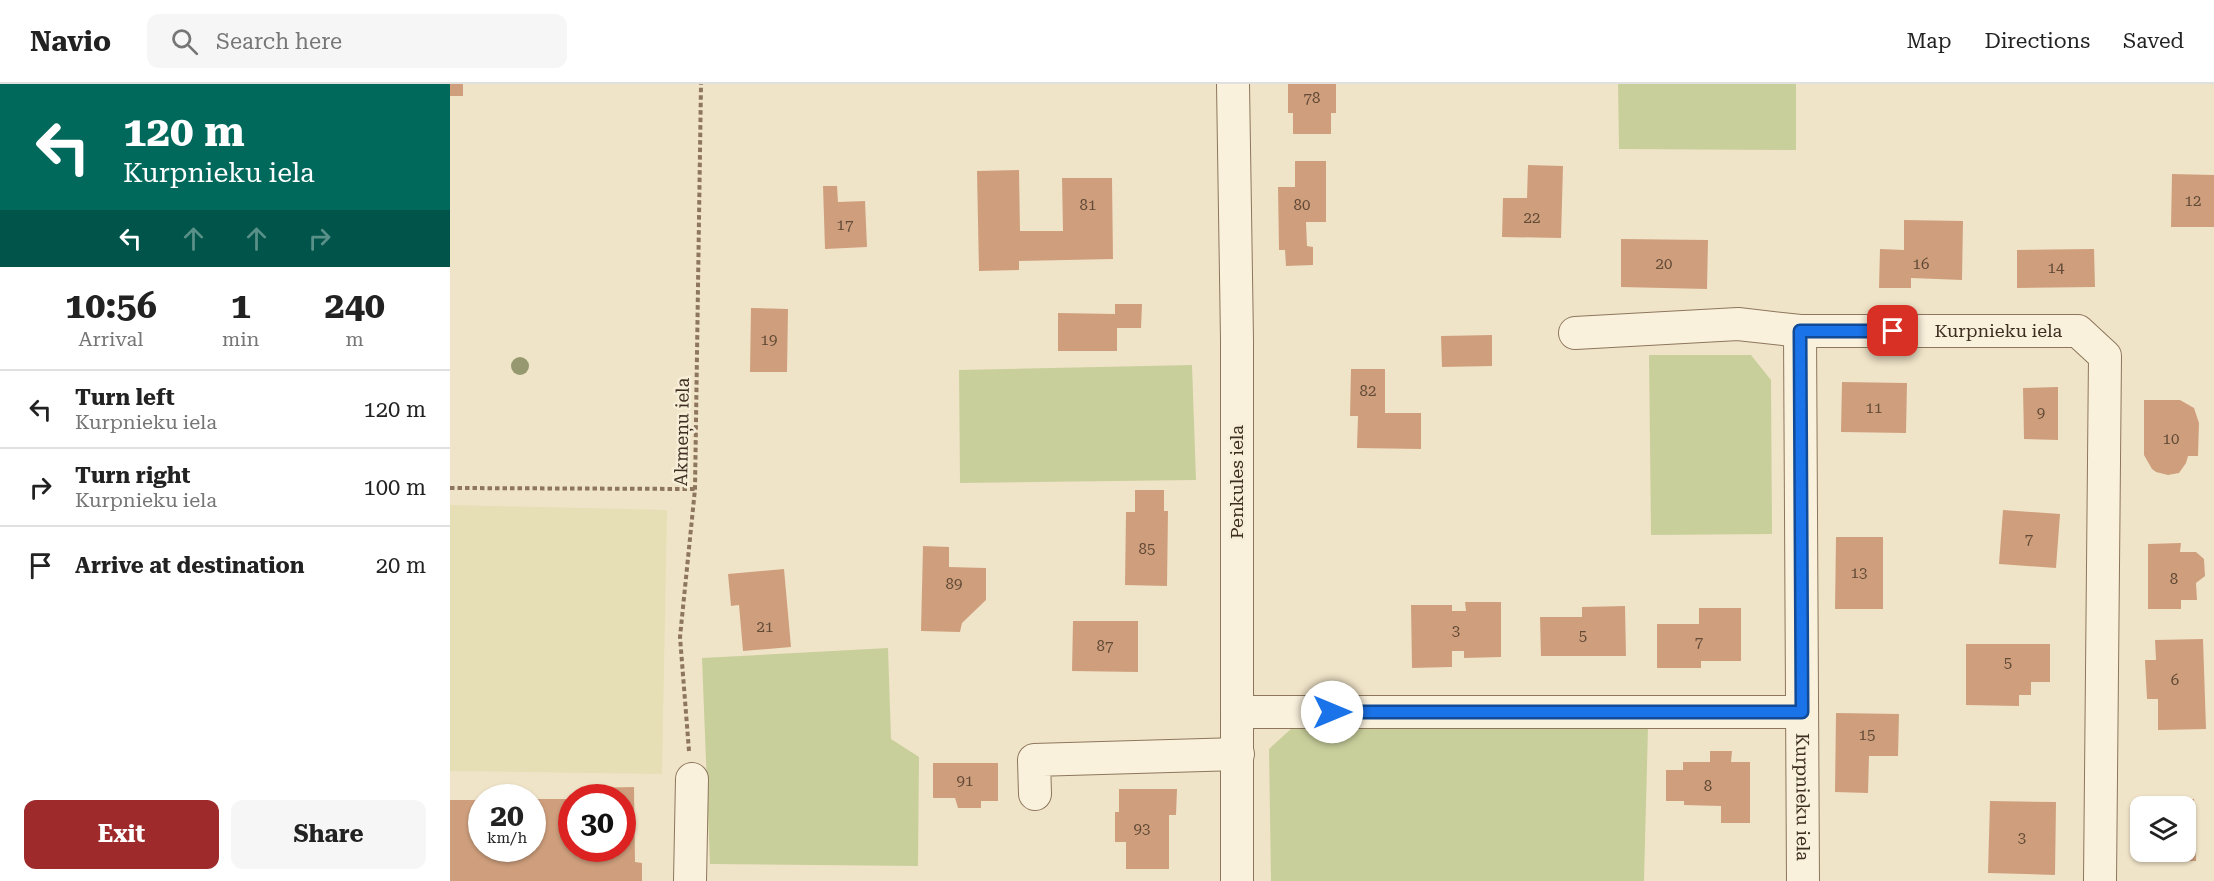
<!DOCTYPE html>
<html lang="en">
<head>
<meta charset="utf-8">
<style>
	:root { --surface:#fff; --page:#f6f6f6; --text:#222; --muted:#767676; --line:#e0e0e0; --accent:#9e2a2b }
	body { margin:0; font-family:"Roboto Serif",serif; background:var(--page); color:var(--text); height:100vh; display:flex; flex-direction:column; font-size:22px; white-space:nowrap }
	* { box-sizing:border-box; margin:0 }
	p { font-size:20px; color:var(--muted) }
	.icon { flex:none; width:33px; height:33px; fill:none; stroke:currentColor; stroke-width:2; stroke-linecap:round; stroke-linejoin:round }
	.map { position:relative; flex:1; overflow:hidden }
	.sheet { display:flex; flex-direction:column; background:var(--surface); width:450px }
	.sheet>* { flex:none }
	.hud { background:#00695c; color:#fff; overflow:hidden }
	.controls { position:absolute; left:1680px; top:712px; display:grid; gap:12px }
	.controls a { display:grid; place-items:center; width:66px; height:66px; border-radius:12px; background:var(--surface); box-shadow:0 2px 4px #0004; font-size:30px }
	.speed { position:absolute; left:18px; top:700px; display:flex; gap:12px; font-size:30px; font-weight:700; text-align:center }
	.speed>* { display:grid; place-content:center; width:78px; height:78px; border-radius:50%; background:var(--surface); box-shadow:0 2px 4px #0004; line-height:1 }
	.speed small { font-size:15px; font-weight:400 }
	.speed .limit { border:9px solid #d22; background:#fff; color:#111 }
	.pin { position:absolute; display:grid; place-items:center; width:51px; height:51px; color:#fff; margin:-26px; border-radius:12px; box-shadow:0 3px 9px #0006 }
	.me { position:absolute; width:66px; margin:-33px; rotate:90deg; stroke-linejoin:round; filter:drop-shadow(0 0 4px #0008) }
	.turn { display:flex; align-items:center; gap:21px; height:126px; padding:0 24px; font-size:27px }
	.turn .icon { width:78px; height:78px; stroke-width:2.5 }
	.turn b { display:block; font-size:42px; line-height:51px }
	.lanes { display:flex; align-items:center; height:57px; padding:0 24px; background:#0003; justify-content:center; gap:30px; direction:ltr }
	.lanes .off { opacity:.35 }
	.eta { display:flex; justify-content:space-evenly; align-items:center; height:102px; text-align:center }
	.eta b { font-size:36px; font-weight:700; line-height:42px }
	.action { display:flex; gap:12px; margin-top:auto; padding:12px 24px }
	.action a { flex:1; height:69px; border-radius:12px; background:var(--accent); color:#fff; font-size:24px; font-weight:700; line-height:69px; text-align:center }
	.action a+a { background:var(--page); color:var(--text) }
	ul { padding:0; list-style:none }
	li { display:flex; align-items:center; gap:18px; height:78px; padding:0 24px; border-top:2px solid var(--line) }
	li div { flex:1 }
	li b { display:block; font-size:22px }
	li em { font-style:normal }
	header { display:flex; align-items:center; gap:36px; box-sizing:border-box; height:84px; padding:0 30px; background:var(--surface); border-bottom:2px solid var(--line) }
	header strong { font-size:28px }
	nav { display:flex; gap:33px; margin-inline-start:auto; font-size:21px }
	.search { width:420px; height:54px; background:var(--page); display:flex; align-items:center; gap:15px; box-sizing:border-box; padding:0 21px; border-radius:12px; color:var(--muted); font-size:22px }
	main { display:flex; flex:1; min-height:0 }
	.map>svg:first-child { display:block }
	.farmland { fill:#e6deb5 }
	.green { fill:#c9cf9b }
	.building { fill:#cf9f7d }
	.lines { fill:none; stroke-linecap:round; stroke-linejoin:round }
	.minor-casing { stroke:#8d765c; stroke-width:34 }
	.path { stroke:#8d765c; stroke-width:4; stroke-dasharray:4.5 3; stroke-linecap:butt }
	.minor { stroke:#faf1dc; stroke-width:32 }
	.tree { fill:#96986f }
	.route-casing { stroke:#114b97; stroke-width:15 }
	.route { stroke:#1a73e8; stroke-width:10 }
	.labels { text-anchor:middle; stroke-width:5; stroke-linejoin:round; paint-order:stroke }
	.number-label { font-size:15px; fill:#624a37 }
	.street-label { font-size:18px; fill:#3d2e20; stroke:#f7eed8 }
</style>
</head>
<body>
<header>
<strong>Navio</strong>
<div class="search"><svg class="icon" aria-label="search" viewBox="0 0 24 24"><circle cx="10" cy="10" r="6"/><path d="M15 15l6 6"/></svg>Search here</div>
<nav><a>Map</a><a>Directions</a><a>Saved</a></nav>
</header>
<main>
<section class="sheet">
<div class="hud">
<div class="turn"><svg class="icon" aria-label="left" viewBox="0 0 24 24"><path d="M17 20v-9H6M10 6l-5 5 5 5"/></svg><div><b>120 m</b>Kurpnieku iela</div></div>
<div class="lanes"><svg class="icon" aria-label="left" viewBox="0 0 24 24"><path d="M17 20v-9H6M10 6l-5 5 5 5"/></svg><svg class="icon off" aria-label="ahead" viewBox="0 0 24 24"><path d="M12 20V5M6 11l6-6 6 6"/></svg><svg class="icon off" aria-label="ahead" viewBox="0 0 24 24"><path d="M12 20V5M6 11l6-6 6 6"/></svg><svg class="icon off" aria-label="right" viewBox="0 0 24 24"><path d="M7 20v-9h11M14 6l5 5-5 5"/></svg></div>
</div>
<div class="eta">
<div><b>10:56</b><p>Arrival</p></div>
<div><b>1</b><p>min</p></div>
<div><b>240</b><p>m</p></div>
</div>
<ul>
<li><svg class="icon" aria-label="left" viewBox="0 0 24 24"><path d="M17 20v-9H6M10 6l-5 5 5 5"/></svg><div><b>Turn left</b><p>Kurpnieku iela</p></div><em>120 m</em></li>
<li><svg class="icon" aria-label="right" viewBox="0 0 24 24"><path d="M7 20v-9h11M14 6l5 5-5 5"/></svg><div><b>Turn right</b><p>Kurpnieku iela</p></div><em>100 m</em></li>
<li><svg class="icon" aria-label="arrive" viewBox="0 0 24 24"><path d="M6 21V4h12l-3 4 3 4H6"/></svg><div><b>Arrive at destination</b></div><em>20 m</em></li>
</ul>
<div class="action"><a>Exit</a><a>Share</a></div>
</section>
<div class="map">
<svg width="1764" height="797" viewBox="0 0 1764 797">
	<rect width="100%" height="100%" fill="#f0e4c8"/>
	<path class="farmland" d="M0,421L217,426L212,690L0,687Z"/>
	<path class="green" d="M1168,0H1346V66L1169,65Z
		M1199,271H1301L1321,296L1322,450L1201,451Z
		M742,281L746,396L510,399L509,286Z
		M438,564L441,655L469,673L468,782L260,780L252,574Z
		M1072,643H1198L1194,797H821L819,665L842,644Z"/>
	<path class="building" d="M0,0H13V12H0Z
		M838,0H886V29H881V50H843V29H838Z
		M845,77H876V138H856L857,162L863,163V181L836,182L835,166H829L828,103H845Z
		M1078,81L1113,82L1111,154L1052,153L1053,114H1077Z
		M569,86L570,147H613L612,94H662L663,175L569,177V186L529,187L527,87Z
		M1722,90L1764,91V143H1721Z
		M373,102H387L388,118L415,117L417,163L375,165Z
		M1454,136L1513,137L1512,196L1461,194V204H1429L1430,165L1454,166Z
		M1171,155L1258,156L1257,205L1171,203Z
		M1644,165L1645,203L1567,204V166Z
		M665,220H692L691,244H667V267H608V229L665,230Z
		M301,224L338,225L337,288H300Z
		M1042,251V282L992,283L991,252Z
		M901,285H935V329H971V365L907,364L908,332H900Z
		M1392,298L1457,299L1456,349L1391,348Z
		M1608,303V356L1574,355L1573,304Z
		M1694,316H1730L1744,324L1749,339L1748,372H1738L1736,379L1729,389L1718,391L1706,388L1702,385L1694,371Z
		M685,406H714V427H718L717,502L675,501L676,428H685Z
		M1553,426L1610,430L1606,484L1549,480Z
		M1386,453H1433V525H1385Z
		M1731,459L1730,468H1746L1754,475L1755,492L1746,499L1747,516H1731V525H1698V460Z
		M473,462L499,463V483L536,484V516L512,539L510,548L471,547Z
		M334,485L341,563L293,567L289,521L281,522L278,490Z
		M1015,518H1051V573L1014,574V567H1002V583L962,584L961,521H1002V527H1016Z
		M1175,522L1176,572H1091L1090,533H1132V523Z
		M1249,524H1291V577H1251V584H1207V540H1249Z
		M623,537H688V588L622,587Z
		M1753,555L1756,645L1708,646V615H1697L1695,576H1706L1705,556Z
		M1516,560H1600V598H1581V611H1569V622L1516,621Z
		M1386,629L1449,630L1448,672H1419L1418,709L1385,708Z
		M1260,667H1282L1281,678H1300V739H1271V722L1234,721V717H1216V686H1233V678H1260Z
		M483,679H548V717H531V724H508L505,714H483Z
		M184,703L185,778L192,779V797H0V716H32V765H82V715H122V765H172V714H139V704Z
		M669,705H727L726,731H719V785H676V758H665V728H669Z
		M1744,715L1746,777L1703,778V768H1736V723H1702V716Z
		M1540,717L1606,718L1605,791L1538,789Z"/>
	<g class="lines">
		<defs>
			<g id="minor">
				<path d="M783,0L787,256V797"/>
				<path id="s1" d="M1350,247L1353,797"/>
				<path id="s2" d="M1125,249L1288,240L1350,247H1628L1655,272L1650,797"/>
				<path d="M787,628H1352"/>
				<path d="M585,710L584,676L788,670"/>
				<path d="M240,797L242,695"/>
			</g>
		</defs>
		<use href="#minor" class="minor-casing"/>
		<path class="path" d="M0,404L245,405
			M239,667L230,553L245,405L251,0"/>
		<use href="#minor" class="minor"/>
	</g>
	<circle class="tree" cx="70" cy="282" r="9"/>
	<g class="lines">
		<defs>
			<path id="route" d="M882,628H1352L1350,247H1443"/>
		</defs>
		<use href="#route" class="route-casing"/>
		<use href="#route" class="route"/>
	</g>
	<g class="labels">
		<g class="number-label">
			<text x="862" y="19">78</text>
			<text x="1743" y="122">12</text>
			<text x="638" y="126">81</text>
			<text x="852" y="126">80</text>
			<text x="1082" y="139">22</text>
			<text x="395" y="146">17</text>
			<text x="1214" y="185">20</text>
			<text x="1471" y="185">16</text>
			<text x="1606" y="189">14</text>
			<text x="319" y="261">19</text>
			<text x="918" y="312">82</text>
			<text x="1424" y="329">11</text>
			<text x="1591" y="334">9</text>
			<text x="1721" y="360">10</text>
			<text x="1579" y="460">7</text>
			<text x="697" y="470">85</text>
			<text x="1409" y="494">13</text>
			<text x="1724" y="500">8</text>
			<text x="504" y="505">89</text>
			<text x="315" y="548">21</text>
			<text x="1006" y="552">3</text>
			<text x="1133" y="557">5</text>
			<text x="1249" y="563">7</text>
			<text x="655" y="567">87</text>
			<text x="1558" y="584">5</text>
			<text x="1725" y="601">6</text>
			<text x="1417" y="656">15</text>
			<text x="515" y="702">91</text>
			<text x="1258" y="707">8</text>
			<text x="692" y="750">93</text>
			<text x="1572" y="759">3</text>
		</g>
		<g class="street-label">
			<text dy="6" stroke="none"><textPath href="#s2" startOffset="424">Kurpnieku iela</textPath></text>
			<text transform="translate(232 348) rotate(-89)" y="6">Akmeņu iela</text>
			<text transform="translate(787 398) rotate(-90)" y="6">Penkules iela</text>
			<text dy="6" stroke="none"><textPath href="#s1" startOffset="466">Kurpnieku iela</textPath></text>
		</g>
	</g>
</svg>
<div class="controls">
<a><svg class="icon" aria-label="layers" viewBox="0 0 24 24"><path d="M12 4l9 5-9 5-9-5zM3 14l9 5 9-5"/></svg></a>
</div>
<div class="speed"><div>20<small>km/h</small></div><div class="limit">30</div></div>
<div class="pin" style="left:1443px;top:247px;background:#d93025"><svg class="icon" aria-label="arrive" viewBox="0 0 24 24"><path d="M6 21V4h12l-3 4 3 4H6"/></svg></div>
<svg class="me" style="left:882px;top:628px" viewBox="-20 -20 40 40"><circle r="19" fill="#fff"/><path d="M0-13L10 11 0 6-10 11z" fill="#1a73e8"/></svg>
</div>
</main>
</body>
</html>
